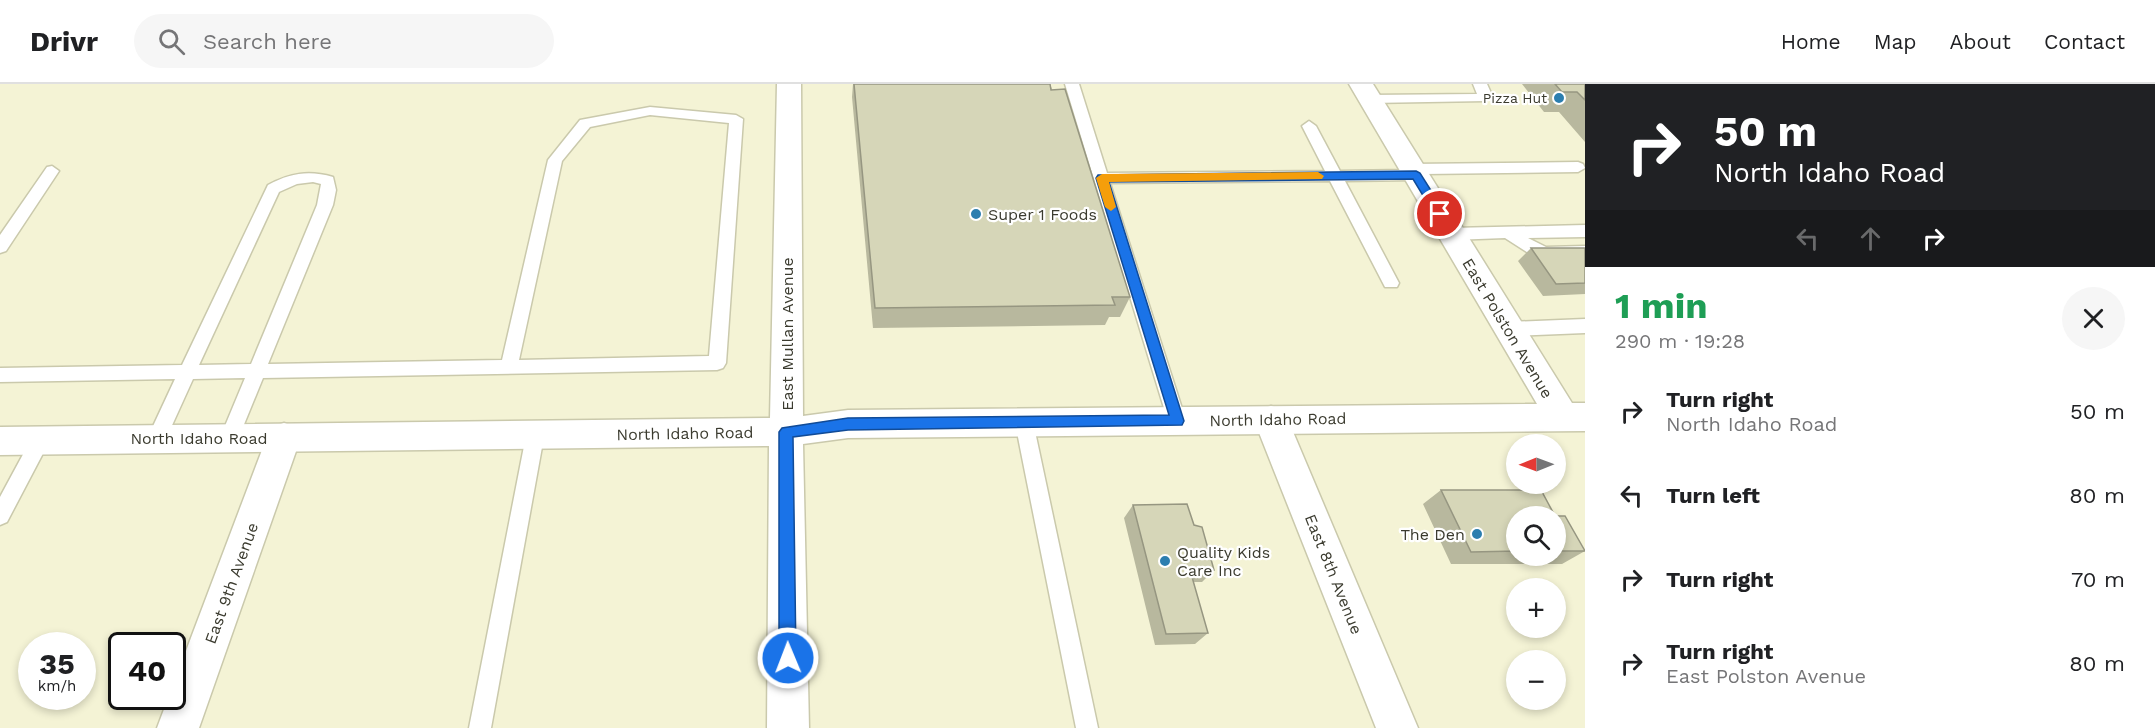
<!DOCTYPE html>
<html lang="en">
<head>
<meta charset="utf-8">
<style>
	:root { --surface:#fff; --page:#f6f6f6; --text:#202124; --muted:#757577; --line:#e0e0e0 }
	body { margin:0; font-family:"Work Sans",sans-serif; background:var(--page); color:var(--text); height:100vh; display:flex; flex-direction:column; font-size:22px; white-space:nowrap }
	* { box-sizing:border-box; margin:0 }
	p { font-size:20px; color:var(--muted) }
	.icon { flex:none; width:33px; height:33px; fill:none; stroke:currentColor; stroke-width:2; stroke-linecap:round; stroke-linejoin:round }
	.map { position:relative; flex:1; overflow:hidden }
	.sheet { display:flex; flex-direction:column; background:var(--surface); width:570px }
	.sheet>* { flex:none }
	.banner { background:#202124; color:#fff; overflow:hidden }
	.needle { width:39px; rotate:269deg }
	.controls { position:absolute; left:1506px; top:350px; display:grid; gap:12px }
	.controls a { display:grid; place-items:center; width:60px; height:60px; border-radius:50%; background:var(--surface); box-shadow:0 3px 9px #0003; font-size:30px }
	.speed { position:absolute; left:18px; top:548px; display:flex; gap:12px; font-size:30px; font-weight:700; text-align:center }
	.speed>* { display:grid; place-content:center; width:78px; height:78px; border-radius:50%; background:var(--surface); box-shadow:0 3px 9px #0003; line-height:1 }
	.speed small { font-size:15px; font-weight:400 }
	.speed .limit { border:3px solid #111; border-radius:9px; background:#fff; color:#111 }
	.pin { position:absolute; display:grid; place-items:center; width:51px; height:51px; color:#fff; margin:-26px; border:3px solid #fff; border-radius:50%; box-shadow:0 2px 6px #0007 }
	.me { position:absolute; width:66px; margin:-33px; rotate:359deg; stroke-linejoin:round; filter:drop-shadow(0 0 4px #0008) }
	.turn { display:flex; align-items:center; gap:21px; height:126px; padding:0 30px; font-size:27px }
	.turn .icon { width:78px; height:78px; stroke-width:2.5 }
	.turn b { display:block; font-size:42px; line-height:51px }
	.lanes { display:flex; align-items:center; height:57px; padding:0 30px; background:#0003; justify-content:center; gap:30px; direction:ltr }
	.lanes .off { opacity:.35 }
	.round { display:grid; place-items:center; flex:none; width:63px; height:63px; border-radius:32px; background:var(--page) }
	.headline { display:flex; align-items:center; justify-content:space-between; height:102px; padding:0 30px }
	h1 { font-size:36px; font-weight:700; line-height:45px; color:#1e9e55 }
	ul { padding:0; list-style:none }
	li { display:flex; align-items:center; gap:18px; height:84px; padding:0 30px }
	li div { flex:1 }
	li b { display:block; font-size:22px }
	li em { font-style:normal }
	header { display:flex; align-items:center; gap:36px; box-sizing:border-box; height:84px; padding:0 30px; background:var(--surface); border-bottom:2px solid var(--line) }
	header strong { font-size:28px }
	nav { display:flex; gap:33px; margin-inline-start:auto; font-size:21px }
	.search { width:420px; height:54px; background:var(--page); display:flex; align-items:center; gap:15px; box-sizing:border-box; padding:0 21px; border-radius:33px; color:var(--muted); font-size:22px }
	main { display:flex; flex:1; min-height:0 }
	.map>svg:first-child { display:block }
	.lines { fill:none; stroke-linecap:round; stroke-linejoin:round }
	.lane-casing { stroke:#cac9ac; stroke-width:3 }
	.street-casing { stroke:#cac9ac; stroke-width:3 }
	.secondary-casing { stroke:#cac9ac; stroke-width:3 }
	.lane { fill:#fff; fill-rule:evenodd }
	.street { fill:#fff; fill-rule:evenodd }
	.secondary { fill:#fff; fill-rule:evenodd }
	.wall { fill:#b8b89e }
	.building { fill:#d6d6b8; stroke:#969681; stroke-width:1.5 }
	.route { fill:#1a73e8; stroke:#114b97; stroke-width:1.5 }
	.slow { fill:#f59e0b }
	.poi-dot { fill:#2c7eaf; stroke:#fff; stroke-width:2 }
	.labels { text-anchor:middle; stroke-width:4.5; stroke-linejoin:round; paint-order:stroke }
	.far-poi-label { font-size:14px; fill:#3b3b2f; stroke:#fff; text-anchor:end }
	.poi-label { font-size:16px; fill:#3b3b2f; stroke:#fff; text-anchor:start }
	.street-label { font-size:16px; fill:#3b3b2f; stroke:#fff }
</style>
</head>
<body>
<header>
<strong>Drivr</strong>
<div class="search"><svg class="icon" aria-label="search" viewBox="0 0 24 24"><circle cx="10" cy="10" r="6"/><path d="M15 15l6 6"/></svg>Search here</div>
<nav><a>Home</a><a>Map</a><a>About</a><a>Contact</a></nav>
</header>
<main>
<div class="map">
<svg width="1585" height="644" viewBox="0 0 1585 644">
	<rect width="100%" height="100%" fill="#f4f3d5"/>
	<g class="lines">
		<defs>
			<path id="lane" d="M1065,0H1079L1107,89L1325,87L1302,42L1309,37L1316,42L1340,87L1405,86L1407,82L1412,80L1578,78L1583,80L1585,84L1578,88L1423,90L1421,95L1416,96L1345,97L1399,199L1397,203H1385L1330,97L1110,99L1186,337L1183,342L1177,345L1171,342L1168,337Z
				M1473,0H1487L1491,9L1486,17L1370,19L1363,15L1370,11L1477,10Z
				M650,23L736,31L743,35L726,279L723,284L717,286L263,294L236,360L229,362L222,360L220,354L245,294L193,295L164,359L157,361L150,359L148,353L175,295L0,298V284L182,281L268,101C290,89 309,86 333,93L336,106L333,121L268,280L502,276L548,76L580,36ZM650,31L729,39L709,272L519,276L562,77L590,43ZM313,98L321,100L317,121L251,280L199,281L279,108L297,100Z
				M52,82L59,87L6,167L0,169V151L47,83Z
				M1585,141V153L1528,154L1546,163L1585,162V174L1546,175L1530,170L1505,154L1452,156L1446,154L1444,150L1446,146L1452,144Z
				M1585,235V249L1509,252L1503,250L1501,245L1503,240L1509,238Z
				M1024,330L1030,333L1033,338L1098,644H1076L1015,338L1018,333Z
				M535,344L542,346L544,352L491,644H469L526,352L528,346Z
				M41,348L48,350L50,356L7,438L0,441V413L34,350Z"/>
			<path id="street" d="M1271,322L1283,326L1288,336L1418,644H1376L1254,336L1259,326Z
				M284,339L296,343L301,353L199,644H157L169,612H172V604L267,353L272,343Z"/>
			<path id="secondary" d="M777,0H801L803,332L848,326L1537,320L1349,0H1373L1572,319H1585V347L848,354L803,360L809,644H767L769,362L0,371V343L770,334Z"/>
		</defs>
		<use href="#lane" class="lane-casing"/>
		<use href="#street" class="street-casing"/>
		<use href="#secondary" class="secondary-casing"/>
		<use href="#lane" class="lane"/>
		<use href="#street" class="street"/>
		<use href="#secondary" class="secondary"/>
	</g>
	<path class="wall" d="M853,0H1050L1130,213L1120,233H1109L1105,241L873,244L852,13Z
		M1522,0H1585V58L1559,28H1544Z
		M1531,164H1585V210L1543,212L1518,177Z
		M1441,406L1516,432V471H1556V432L1585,467L1562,480H1451L1423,420Z
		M1133,421L1194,441L1214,486L1202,498H1193L1208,549L1195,560L1155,561L1124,434Z"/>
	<path class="building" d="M854,0H1050L1051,6L1065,5L1130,213H1112L1115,221L875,224Z
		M1555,0H1585V16L1577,8H1562Z
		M1531,164H1585V199L1556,200Z
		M1441,406H1541L1555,432H1516V467L1471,468Z
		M1187,420L1194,441L1202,443L1214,486H1190L1208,549L1166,550L1133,421Z
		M1556,432H1565L1585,467H1556Z"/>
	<path class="route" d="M1416,87L1420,89L1444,127V133H1436L1413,95L1109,98L1184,337L1182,341L848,346L793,353L796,574L793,580L788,582L782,580L779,574V348L782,344L848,334L1169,331L1096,94L1098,91Z"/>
	<path class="slow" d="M1318,88L1324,92L1322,95L1109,98L1116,123L1111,127L1105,123L1096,94L1102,90Z"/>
	<g class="poi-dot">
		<circle cx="1559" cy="14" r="6"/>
		<circle cx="976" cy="130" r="6"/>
		<circle cx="1477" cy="450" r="6"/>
		<circle cx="1165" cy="477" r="6"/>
	</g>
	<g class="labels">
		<g class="far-poi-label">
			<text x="1547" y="19">Pizza Hut</text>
		</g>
		<g class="poi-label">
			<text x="988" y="136">Super 1 Foods</text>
			<text x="1465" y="456" text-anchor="end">The Den</text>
			<text x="1177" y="474">Quality Kids<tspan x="1177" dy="18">Care Inc</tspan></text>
		</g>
		<g class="street-label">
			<text transform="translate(1508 244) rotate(59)" y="6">East Polston Avenue</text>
			<text transform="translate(787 250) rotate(-90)" y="6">East Mullan Avenue</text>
			<text transform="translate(1278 335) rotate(-1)" y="6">North Idaho Road</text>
			<text transform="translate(685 349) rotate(-1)" y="6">North Idaho Road</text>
			<text x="199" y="360">North Idaho Road</text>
			<text transform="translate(1334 490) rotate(68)" y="6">East 8th Avenue</text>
			<text transform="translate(231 499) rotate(-70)" y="6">East 9th Avenue</text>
		</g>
	</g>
</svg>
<div class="controls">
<a><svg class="needle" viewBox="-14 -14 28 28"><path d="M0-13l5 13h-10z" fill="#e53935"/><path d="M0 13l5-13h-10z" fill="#757577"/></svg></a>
<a><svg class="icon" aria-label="search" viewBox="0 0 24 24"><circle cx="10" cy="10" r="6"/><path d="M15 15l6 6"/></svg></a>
<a>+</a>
<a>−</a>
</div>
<div class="speed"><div>35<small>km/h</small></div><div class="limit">40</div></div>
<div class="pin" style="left:1440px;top:130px;background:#d93025"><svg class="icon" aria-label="arrive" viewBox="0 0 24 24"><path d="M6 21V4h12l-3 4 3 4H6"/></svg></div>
<svg class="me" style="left:788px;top:574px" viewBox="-20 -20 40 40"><circle r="17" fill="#1a73e8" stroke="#fff" stroke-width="3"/><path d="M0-11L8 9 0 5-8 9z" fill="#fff"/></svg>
</div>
<section class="sheet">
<div class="banner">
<div class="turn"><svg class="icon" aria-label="right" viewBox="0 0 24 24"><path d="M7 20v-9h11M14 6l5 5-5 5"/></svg><div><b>50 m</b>North Idaho Road</div></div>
<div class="lanes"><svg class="icon off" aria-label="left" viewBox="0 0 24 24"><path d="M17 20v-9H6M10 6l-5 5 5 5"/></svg><svg class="icon off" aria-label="ahead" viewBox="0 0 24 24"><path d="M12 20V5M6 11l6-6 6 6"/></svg><svg class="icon" aria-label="right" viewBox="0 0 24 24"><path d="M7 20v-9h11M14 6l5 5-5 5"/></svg></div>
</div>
<div class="headline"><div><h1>1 min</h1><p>290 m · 19:28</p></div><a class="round"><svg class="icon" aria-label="close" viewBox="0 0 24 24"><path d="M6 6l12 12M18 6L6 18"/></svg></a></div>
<ul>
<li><svg class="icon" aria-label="right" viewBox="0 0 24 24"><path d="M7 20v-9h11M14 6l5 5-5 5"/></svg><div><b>Turn right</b><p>North Idaho Road</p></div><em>50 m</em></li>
<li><svg class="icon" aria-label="left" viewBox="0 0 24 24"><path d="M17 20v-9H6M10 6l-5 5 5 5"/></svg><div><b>Turn left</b></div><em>80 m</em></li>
<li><svg class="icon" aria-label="right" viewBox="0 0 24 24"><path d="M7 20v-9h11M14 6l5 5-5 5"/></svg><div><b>Turn right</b></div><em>70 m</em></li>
<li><svg class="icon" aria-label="right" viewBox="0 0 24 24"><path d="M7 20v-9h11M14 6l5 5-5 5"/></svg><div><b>Turn right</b><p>East Polston Avenue</p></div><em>80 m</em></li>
</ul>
</section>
</main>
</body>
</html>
